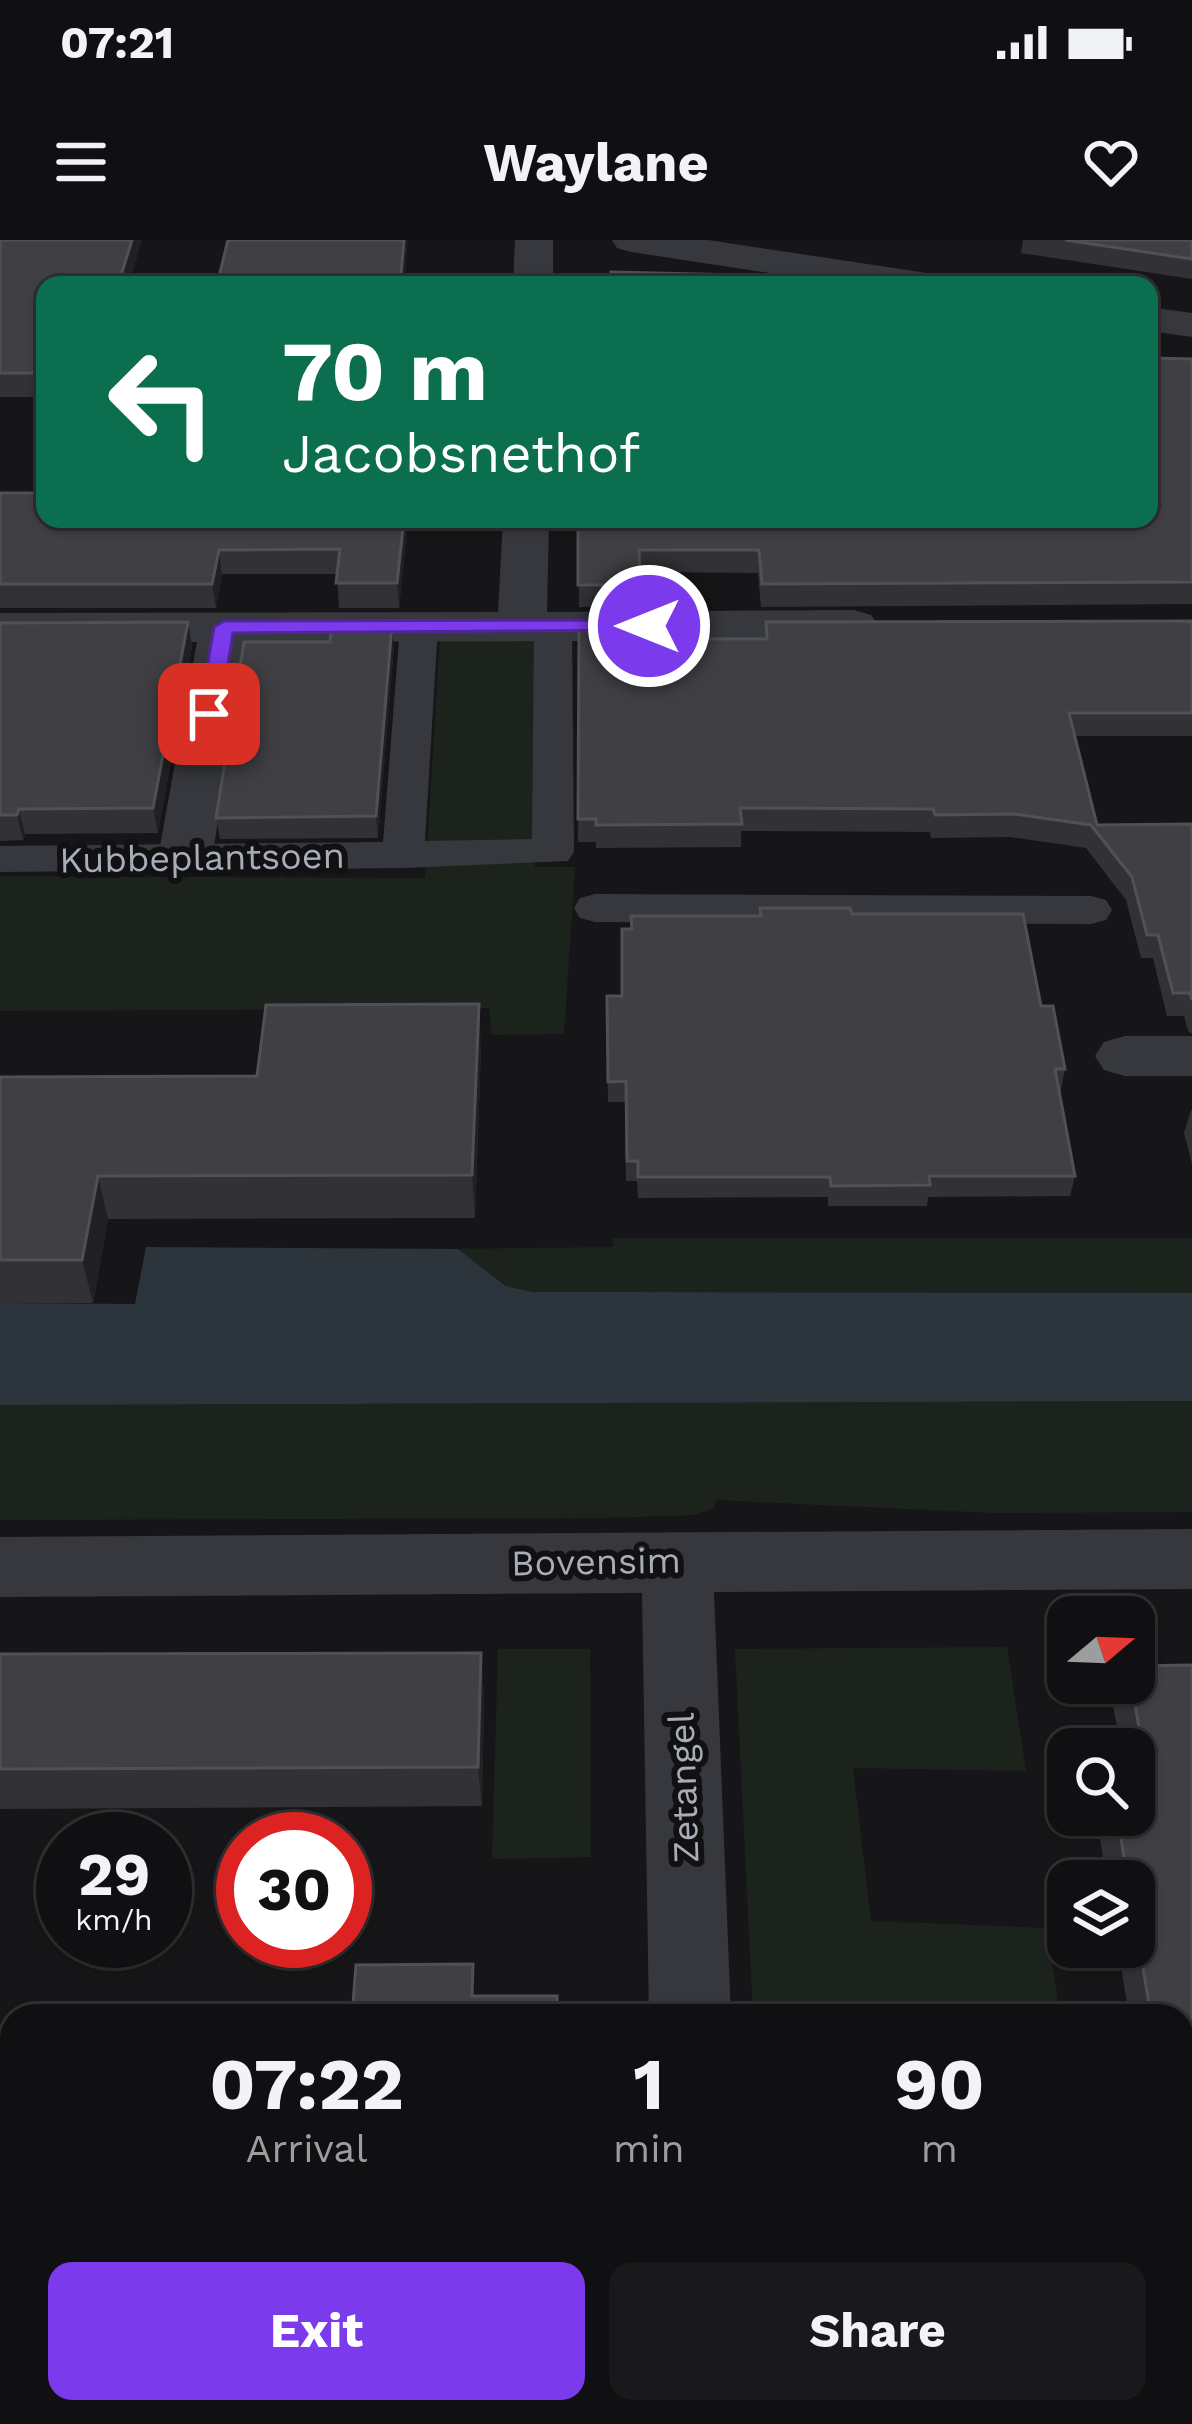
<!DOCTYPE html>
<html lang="en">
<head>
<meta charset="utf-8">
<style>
	:root { --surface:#101012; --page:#19191b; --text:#f1f3f6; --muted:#9c9d9f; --line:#303032; --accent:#7c3aed }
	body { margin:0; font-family:"Work Sans",sans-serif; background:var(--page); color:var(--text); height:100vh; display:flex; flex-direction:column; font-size:45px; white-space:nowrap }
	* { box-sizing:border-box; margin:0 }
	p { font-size:39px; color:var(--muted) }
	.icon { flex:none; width:66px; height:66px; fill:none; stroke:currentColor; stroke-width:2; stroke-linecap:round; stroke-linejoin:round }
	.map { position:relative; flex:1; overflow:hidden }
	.details { position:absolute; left:0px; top:1764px; width:1194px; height:420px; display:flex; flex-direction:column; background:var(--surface); border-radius:36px 36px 0 0; box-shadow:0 3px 9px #0004,0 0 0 3px var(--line) }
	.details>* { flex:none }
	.banner { position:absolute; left:36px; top:36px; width:1122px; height:252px; border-radius:24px; box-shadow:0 3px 9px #0004,0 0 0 3px var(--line); background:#0b6e4f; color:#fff; overflow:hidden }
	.needle { width:78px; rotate:71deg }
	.tools { position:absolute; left:1047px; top:1356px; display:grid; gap:24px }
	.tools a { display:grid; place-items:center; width:108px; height:108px; border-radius:24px; background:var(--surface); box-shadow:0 3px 9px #0004,0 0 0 3px var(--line); font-size:60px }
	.speed { position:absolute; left:36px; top:1572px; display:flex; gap:24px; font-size:60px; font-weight:700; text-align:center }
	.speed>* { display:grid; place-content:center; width:156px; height:156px; border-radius:50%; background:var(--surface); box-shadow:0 3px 9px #0004,0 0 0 3px var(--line); line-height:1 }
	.speed small { font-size:30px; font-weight:400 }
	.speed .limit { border:18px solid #d22; background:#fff; color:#111 }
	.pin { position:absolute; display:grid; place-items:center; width:102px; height:102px; color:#fff; margin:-51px; border-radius:24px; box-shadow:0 6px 18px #0006 }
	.me { position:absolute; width:132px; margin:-66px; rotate:270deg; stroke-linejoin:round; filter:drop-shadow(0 0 9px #0008) }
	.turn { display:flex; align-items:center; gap:42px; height:252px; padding:0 48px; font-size:54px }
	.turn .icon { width:156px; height:156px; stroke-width:2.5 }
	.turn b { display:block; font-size:84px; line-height:102px }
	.eta { display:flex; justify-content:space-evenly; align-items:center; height:204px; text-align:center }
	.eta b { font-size:72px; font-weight:700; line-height:84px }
	.action { display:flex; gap:24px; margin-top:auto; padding:24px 48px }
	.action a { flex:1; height:138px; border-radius:24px; background:var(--accent); color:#fff; font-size:48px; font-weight:700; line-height:138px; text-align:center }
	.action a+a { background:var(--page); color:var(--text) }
	.status { display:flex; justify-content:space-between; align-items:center; height:84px; padding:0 60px; background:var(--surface); direction:ltr }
	.status svg { height:33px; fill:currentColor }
	header { display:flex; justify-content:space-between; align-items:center; height:156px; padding:0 48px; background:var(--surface); font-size:54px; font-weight:700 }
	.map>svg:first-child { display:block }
	.green { fill:#1c231d }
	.water { fill:#2c353c }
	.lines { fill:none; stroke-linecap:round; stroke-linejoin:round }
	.pedestrian { fill:#37383d; fill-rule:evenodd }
	.minor { fill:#37383d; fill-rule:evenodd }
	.wall { fill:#323236 }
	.shaded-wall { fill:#212124 }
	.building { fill:#3f3f44; stroke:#4f5156; stroke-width:3 }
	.route { fill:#7c3aed; stroke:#51269a; stroke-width:3 }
	.labels { text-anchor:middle; stroke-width:12; stroke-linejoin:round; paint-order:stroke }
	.street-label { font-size:36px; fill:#a8adb8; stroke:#111113 }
</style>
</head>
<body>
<div class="status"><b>07:21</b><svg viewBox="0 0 49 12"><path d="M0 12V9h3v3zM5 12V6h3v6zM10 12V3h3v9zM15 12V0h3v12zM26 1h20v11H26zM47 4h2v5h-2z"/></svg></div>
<header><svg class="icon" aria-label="menu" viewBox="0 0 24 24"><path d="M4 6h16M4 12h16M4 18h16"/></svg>Waylane<svg class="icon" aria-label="heart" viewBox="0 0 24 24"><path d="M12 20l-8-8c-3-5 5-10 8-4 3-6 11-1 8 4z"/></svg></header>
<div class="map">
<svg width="1192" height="2184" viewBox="0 0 1192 2184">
	<rect width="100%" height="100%" fill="#161618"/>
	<path class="green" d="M542,392L535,627H575L564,794L492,795L489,768L0,771V636L425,638L440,397Z
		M613,998H1192V1053L533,1052L507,1046L458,1009L613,1007Z
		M1192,1161V1272L994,1273L716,1260L714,1268L695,1275L605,1278L0,1280V1165Z
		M1007,1407L1026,1531L853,1528L871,1681L1047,1688L1060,1776H753L735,1409Z
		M498,1409H590L591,1617L492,1619Z
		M772,2172H1120L1121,2184H773Z"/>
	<path class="water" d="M146,1007L458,1009L506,1046L533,1052L1192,1053V1161L0,1165V1063L135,1064Z"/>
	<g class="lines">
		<path class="pedestrian" d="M553,375L566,378L572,386L574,612L568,621L403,628L0,632V606L383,602L400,387L406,379H432L438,387L425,601L532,599L534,386L540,378Z
			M595,654L1091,656L1106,660L1112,670L1106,680L1091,684L595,682L580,678L574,668L580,658Z"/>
		<path class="minor" d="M515,0H553V45H513Z
			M612,0H708L927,33L941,37L947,45H849L631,12L617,8Z
			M1149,67L1192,73V97L1149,91Z
			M503,279H549L547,372L854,370L871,375L878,385L871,395L854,400L246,402L214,606L206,618L187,623L168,618L160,606L197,402L0,403V373L498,372Z
			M1125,796H1192V836H1125L1104,830L1095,816L1104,802Z
			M1192,1289V1349L714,1352L731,1776H649L642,1353L0,1357V1297Z
			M656,2172H748L749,2184H655Z"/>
	</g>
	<path class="wall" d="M0,0L45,45V157H0Z
		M1023,0H1192V39L1021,13Z
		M1192,119V364L761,367L758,333L640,332V367H579L578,279Z
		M0,253L408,279L399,368H339L337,334H222L216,368H0Z
		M1192,381V496H1075L1097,585L1192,584V794L1188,791L1184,776H1167L1153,718H1141L1126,660L1086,608L1010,597L931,598L930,592L741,591V607L596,608V602H578L579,383L643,399H765L766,382Z
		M188,382L192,407L158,593L25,594L23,600L0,601V383Z
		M394,406L378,598L220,599L216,578Z
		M760,668L852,674L1041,766L1065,829L1061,850H1059L1075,936L1070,956L928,957L927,966H828V957L638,958L637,941H626L625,862H608L607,756H622L760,676Z
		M481,807L475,978L108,979L93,1063H0V837L257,836Z
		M1191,870H1192V924L1184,893Z
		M481,1413L484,1454L482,1566L0,1569V1414Z
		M1192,1425V2160L1182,2099V1776H1129L1118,1707H1134V1641H1107L1096,1575H1134L1113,1466L1121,1443H1134Z"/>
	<path class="shaded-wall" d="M132,0H142L129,45H118Z
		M404,0H408L404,45H400Z
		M404,279H408L399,368L397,343Z
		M219,310L222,334L216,368L212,344Z
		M188,382L192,407L158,593L153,568Z
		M392,385L394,406L378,598L376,576Z
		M19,569L25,594L23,600L17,575Z
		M479,764L481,807L475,978L472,935Z
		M98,936L108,979L93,1063L82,1020Z
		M481,1413L484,1454L482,1566L478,1527Z"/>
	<path class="building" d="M0,0H132L118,45H45V133H0Z
		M228,0H404L400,45H217Z
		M1065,0H1192V19Z
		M611,32L792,36L793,45H611Z
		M1149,118L1192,119V342L762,344L759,310H639L640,345H578V279H1149Z
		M0,253H45V279H404L397,343H336L340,309L219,310L212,344H0Z
		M1192,381V473H1069L1097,585L1192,584V760L1190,753H1173L1158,695H1147L1132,637L1091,585L1014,574L935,575L933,569L740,568L742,584L596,585V579H578L579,383H642L643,399H767L766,382Z
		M188,382L153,568L19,569L17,575H0V383Z
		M332,385H392L376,576L216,578L244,402H330Z
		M760,668H850L852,674H1023L1041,766H1053L1065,829H1055L1075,936H929L930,945L831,946L830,937H638V921H627L626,841L608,842L607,756H622V689H632L631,676H761Z
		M479,764L472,935L98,936L82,1020H0V837L257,836L266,765Z
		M481,1413L478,1527L0,1529V1414Z
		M1192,1425V2015L1182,1956V1776H1151L1134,1674V1641H1128L1117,1575H1134V1509H1143L1131,1443H1134V1426Z
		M473,1724L472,1756H557V1776H352L356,1725Z"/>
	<path class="route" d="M649,380L659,386L656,390L233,393L220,474L209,481L199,474L214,387L224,381Z"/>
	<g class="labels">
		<g class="street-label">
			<text transform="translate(202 617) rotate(-1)" y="13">Kubbeplantsoen</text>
			<text transform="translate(596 1321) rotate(-1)" y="13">Bovensim</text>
			<text transform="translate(683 1548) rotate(-92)" y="13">Zetangel</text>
		</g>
	</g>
</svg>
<div class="tools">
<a><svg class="needle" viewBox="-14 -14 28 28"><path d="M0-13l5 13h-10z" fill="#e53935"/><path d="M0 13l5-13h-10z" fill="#9c9d9f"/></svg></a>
<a><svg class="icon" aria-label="search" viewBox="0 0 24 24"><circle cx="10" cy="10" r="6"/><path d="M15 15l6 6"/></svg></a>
<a><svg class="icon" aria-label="layers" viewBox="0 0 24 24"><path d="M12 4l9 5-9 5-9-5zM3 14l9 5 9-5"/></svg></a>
</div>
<div class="speed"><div>29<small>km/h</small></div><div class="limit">30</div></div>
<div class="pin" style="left:209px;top:474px;background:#d93025"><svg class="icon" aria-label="arrive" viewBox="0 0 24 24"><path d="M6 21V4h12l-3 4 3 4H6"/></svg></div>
<svg class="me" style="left:649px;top:386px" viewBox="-20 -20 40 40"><circle r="17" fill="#7c3aed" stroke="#fff" stroke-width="3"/><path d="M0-11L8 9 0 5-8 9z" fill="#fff"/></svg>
<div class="banner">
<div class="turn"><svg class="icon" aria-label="left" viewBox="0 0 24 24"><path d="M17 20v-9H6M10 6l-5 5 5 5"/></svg><div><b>70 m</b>Jacobsnethof</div></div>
</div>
<section class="details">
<div class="eta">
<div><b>07:22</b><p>Arrival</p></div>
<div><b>1</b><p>min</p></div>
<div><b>90</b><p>m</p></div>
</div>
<div class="action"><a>Exit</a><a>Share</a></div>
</section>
</div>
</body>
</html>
